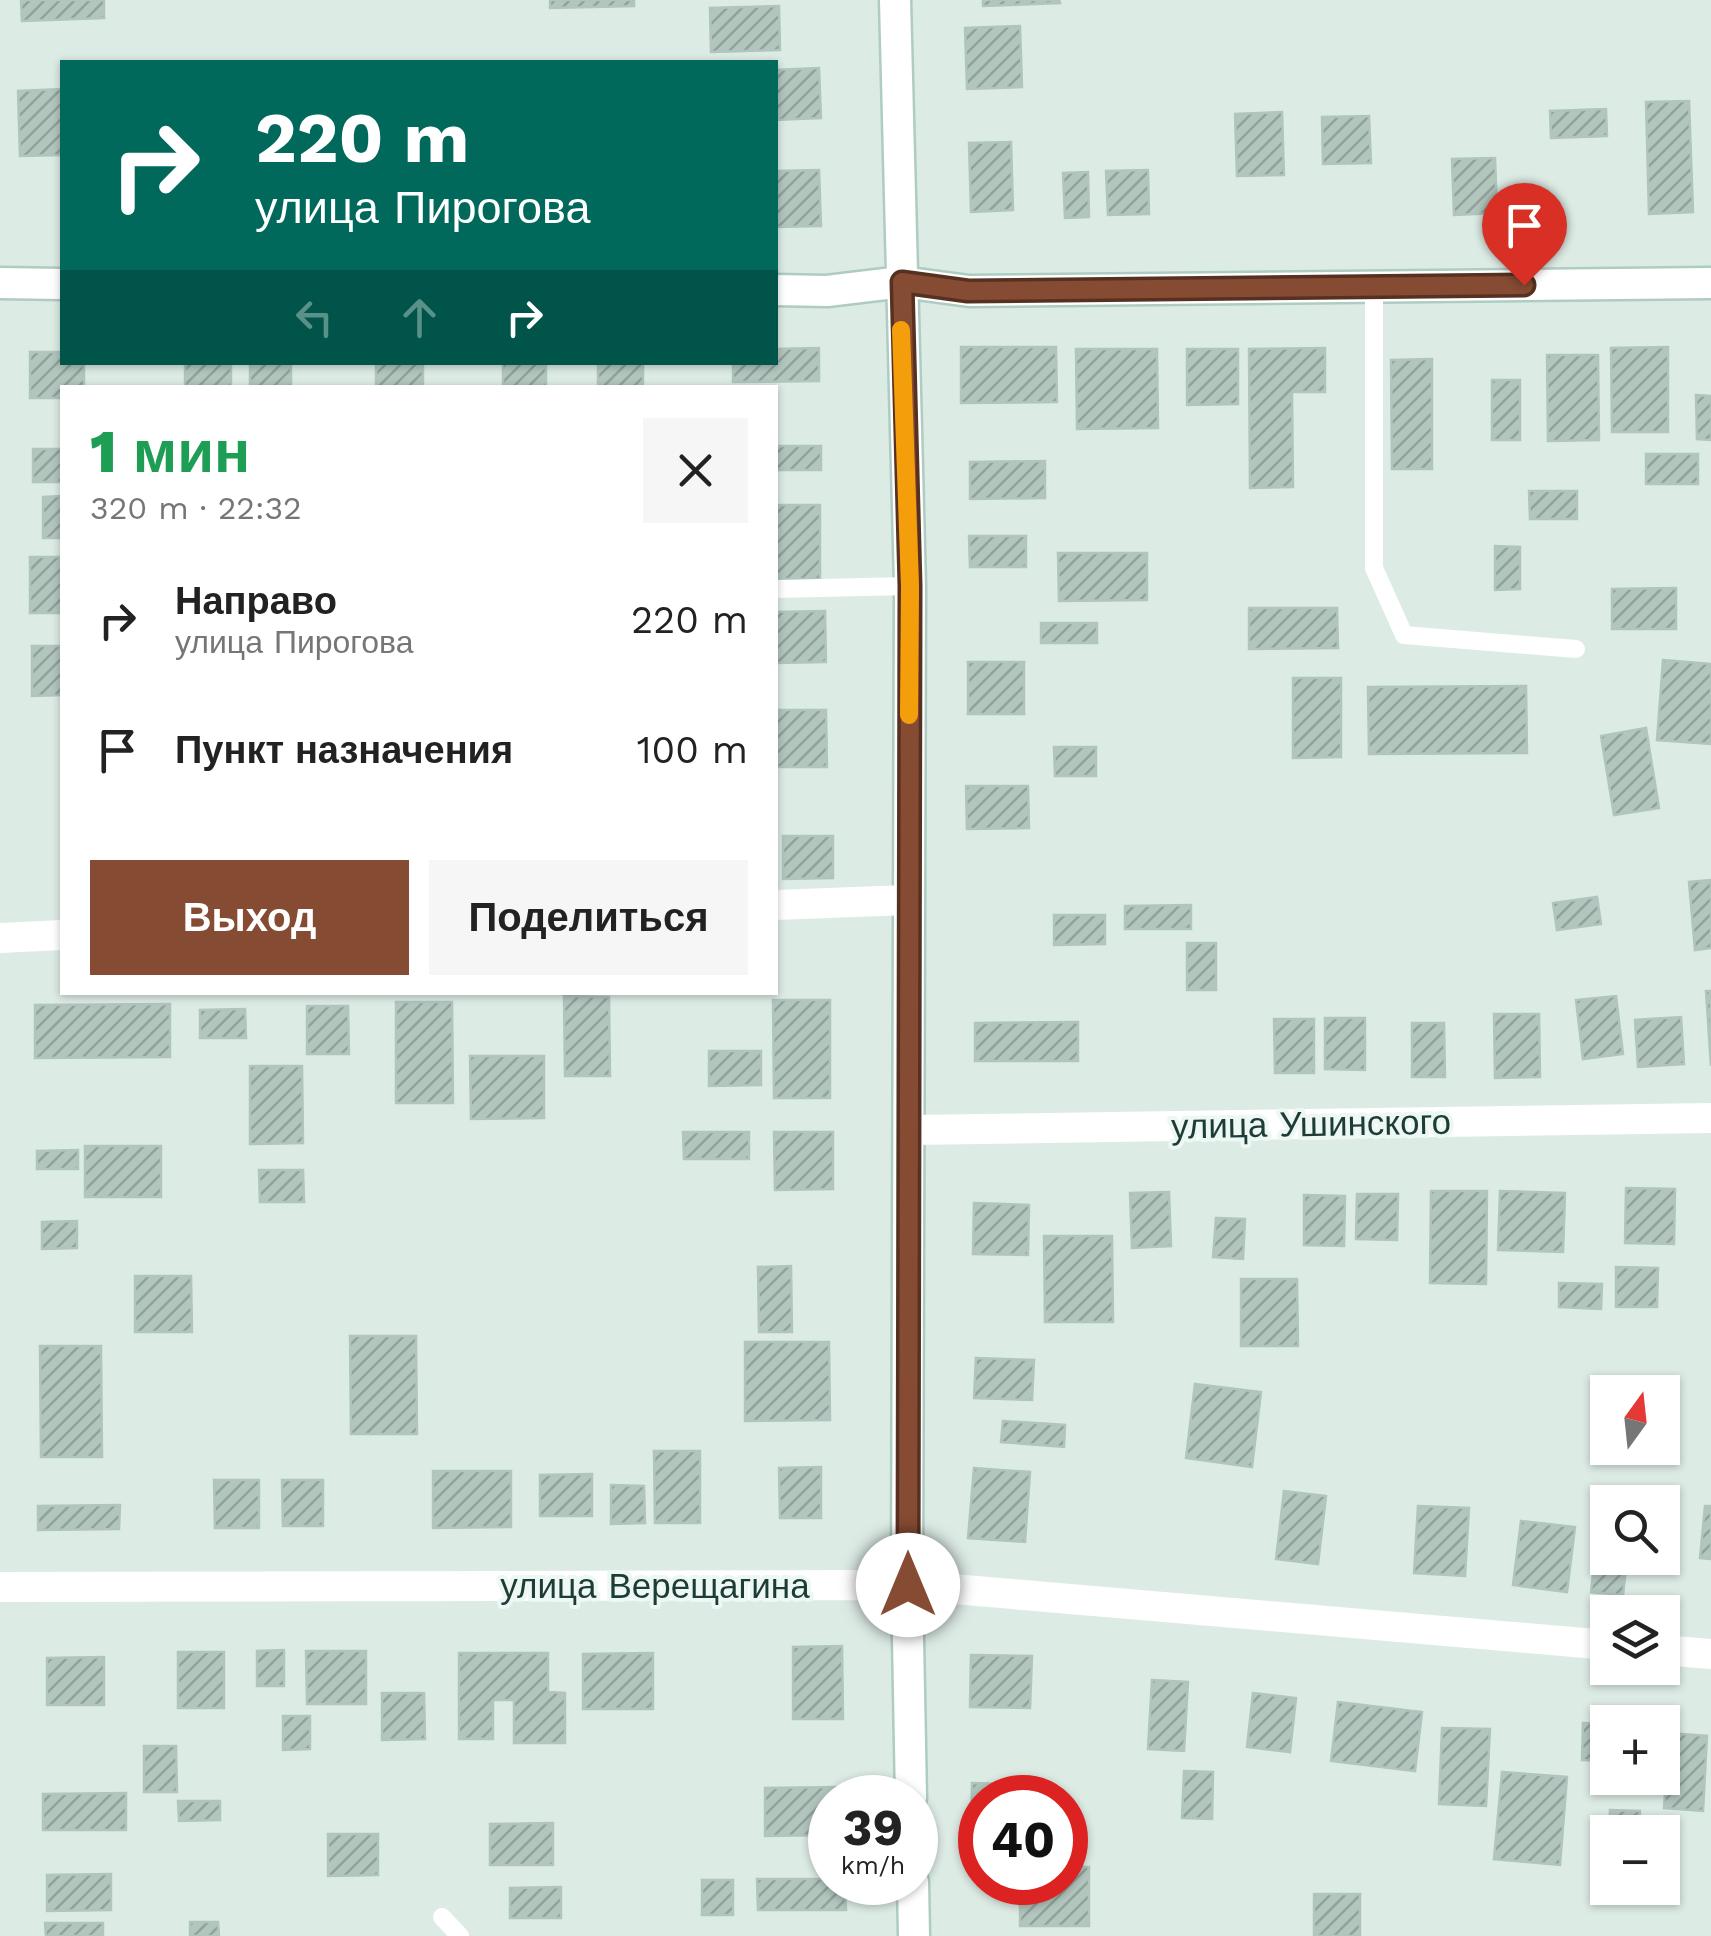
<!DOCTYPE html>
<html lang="ru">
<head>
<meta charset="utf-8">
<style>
	:root { --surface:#fff; --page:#f6f6f6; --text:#222; --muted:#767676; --accent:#854b33 }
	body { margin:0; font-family:"Work Sans",sans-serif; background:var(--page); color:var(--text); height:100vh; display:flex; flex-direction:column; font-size:38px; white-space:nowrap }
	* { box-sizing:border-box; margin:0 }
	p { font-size:32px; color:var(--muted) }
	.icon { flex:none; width:55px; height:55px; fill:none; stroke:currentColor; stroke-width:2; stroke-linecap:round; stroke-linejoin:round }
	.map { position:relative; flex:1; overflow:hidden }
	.panel { position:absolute; left:60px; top:385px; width:718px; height:610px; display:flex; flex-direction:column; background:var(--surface); border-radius:0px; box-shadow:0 2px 8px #0004 }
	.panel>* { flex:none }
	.guide { position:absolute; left:60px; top:60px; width:718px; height:305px; border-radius:0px; box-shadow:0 2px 8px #0004; background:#00695c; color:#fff; overflow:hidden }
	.needle { width:65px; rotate:15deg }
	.controls { position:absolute; left:1590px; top:1375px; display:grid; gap:20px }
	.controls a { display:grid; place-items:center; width:90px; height:90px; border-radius:0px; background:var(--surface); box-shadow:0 2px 8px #0004; font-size:50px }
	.speed { position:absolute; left:808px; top:1775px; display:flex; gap:20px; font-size:50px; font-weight:700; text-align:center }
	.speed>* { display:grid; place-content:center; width:130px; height:130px; border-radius:50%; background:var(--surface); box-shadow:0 2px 8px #0004; line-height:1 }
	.speed small { font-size:25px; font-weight:400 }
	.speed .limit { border:15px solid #d22; background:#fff; color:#111 }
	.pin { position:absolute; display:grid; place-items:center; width:85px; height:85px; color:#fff; margin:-102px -42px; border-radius:50% 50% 50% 0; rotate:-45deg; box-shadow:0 0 10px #0007 }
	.pin .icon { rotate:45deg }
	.me { position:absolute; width:110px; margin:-55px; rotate:0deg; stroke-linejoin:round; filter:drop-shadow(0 0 8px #0008) }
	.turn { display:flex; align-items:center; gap:35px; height:210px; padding:0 30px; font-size:45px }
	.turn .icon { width:130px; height:130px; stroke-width:2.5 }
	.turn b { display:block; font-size:70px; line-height:85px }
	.lanes { display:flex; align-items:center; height:95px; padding:0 30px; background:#0003; justify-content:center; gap:50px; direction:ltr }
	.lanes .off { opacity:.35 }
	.round { display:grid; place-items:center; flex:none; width:105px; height:105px; border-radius:0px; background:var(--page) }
	.overview { display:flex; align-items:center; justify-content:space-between; height:170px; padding:0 30px }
	h1 { font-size:60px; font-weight:800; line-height:75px; color:#1e9e55 }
	.primary-button { display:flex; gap:20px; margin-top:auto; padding:20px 30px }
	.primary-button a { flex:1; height:115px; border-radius:0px; background:var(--accent); color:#fff; font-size:40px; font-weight:800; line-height:115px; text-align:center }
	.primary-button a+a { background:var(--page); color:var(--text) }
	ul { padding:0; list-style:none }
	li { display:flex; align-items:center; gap:30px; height:130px; padding:0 30px }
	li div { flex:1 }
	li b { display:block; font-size:38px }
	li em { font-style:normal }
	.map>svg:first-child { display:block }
	.building { fill:url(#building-hatch); stroke:#afc5bd; stroke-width:2.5 }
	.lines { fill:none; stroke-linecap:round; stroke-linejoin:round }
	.secondary-casing { stroke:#afccc3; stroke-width:35 }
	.lane { stroke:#fff; stroke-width:18 }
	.street { stroke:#fff; stroke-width:30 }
	.secondary { stroke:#fff; stroke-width:30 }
	.route-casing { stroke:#563121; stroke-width:25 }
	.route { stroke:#854b33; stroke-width:18 }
	.slow { stroke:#f59e0b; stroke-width:18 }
	.labels { text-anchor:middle; stroke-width:8; stroke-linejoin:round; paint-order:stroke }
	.street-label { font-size:35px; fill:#1d3c35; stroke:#edf7f3 }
</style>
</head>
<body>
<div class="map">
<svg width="1711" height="1936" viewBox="0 0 1711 1936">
	<defs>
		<pattern id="building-hatch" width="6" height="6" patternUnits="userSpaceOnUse" patternTransform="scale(2.5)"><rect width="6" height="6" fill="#b2c6be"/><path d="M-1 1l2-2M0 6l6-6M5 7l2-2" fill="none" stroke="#90a29b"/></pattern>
	</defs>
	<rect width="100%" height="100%" fill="#ddebe5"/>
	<path class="building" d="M21,0H104V18L22,21Z
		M550,0H634V6L550,8Z
		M983,0H1059L1060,3L983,6Z
		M779,6L780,50L711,52L710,8Z
		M1020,26L1022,87L967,89L965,28Z
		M819,68L821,118L775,120V70Z
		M62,89V155L20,156L18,91Z
		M1689,101L1693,212L1649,214L1646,102Z
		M1606,109L1607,136L1551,138L1550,111Z
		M1282,112L1284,175L1237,176L1235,114Z
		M1369,116L1371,163L1323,164L1322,117Z
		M1011,142L1013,210L971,212L969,143Z
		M1495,158L1497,213L1454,215L1452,159Z
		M819,170L821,226L775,227V171Z
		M1148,170L1149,214L1108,215L1106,171Z
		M1088,172L1089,217L1065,218L1063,173Z
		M961,347H1056L1057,402L961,403Z
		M1668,347V432H1612L1611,348Z
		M819,348V381L733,382V362H775V349Z
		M1325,348V392H1292L1293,487L1250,488L1249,349Z
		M1076,349H1157L1158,428L1077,429Z
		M1187,349H1238V404L1187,405Z
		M30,352H62V362H84V388H62V398H30Z
		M1547,355H1598L1599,440L1548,441Z
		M1432,359V469H1392L1391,360Z
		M185,362H231V388H185Z
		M250,362H291V388H250Z
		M376,362H423V388H376Z
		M503,362H546V388H503Z
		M598,362H643V388H598Z
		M1492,380H1520V440H1492Z
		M1696,395L1711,396V440L1697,439Z
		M775,446H821V470H775Z
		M33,449H62V482H33Z
		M1646,454H1698V484H1646Z
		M1045,461V498L970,499V462Z
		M1529,491H1577V519H1530Z
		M62,496V538H43V497Z
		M775,505H820V579H775Z
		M969,536H1026V567H970Z
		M1495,546L1520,547V589L1495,590Z
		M1058,553H1147V600L1059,601Z
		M30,557H62V613H30Z
		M1676,588V629H1612V589Z
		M1249,608H1337L1338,648L1249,649Z
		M825,611L826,662L775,663V612Z
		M1041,623H1097V643H1041Z
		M32,646H62V695L32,696Z
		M1663,660L1711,664V744L1657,740Z
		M968,662H1024V714H968Z
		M1293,678H1341V757L1293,758Z
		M1526,686L1527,753L1369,754L1368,687Z
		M775,710H826L827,767H775Z
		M1646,728L1659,808L1614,815L1601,736Z
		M1054,747H1096V776H1055Z
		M966,786H1028L1029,828L967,829Z
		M783,836H833V878L783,879Z
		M1711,880V948L1695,950L1689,882Z
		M1597,897L1601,924L1557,930L1553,903Z
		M1191,905V929H1125V906Z
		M1054,915H1105V944L1054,945Z
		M1187,943H1216V990H1187Z
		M1706,991H1711V1066Z
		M564,996L609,997L610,1076H565Z
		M1616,996L1623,1054L1583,1059L1576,1000Z
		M773,1000H830V1098H774Z
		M396,1002H452L453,1103H396Z
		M170,1004V1057L35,1058V1005Z
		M307,1006H348L349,1054H307Z
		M245,1009L246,1038H200V1010Z
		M1494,1014H1539L1540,1077L1495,1078Z
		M1681,1017L1684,1064L1638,1067L1635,1020Z
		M1325,1018H1365V1070L1325,1069Z
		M1274,1019H1314V1073H1275Z
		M1078,1022V1061H975V1023Z
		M1412,1023H1444L1445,1077H1412Z
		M709,1051H761V1085L709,1086Z
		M470,1056H544V1118L471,1119Z
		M250,1066H302L303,1143L250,1144Z
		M683,1132H749V1159H684Z
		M774,1132H833V1189L775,1190Z
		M85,1146H161V1197H85Z
		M78,1150V1169H37V1151Z
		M259,1170H303L304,1202H260Z
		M1626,1188L1675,1189L1674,1244L1625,1243Z
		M1431,1191H1487L1486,1284L1430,1283Z
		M1500,1191L1565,1193L1563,1252L1498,1250Z
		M1169,1192L1171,1246L1132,1248L1130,1193Z
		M1357,1194H1398L1397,1240L1356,1239Z
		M1304,1195L1345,1196L1344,1246L1304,1245Z
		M974,1203L1029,1205L1028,1255L973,1254Z
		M1216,1218L1245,1219L1243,1259L1213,1257Z
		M77,1221V1248L42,1249V1222Z
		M1044,1236H1112L1113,1322H1045Z
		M791,1266L792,1332H759L758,1267Z
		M1616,1267L1658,1268L1657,1307H1616Z
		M135,1276H191L192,1332H135Z
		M1241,1279H1297L1298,1346H1241Z
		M1559,1283L1602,1284L1601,1309L1559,1307Z
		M350,1336H416L417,1434H351Z
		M745,1342H829L830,1420L745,1421Z
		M40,1346H101L102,1457H41Z
		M976,1358L1034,1360L1032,1400L974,1398Z
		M1195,1384L1261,1392L1252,1467L1186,1458Z
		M1003,1421L1065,1425L1064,1447L1001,1442Z
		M654,1451H700V1523H655Z
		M821,1467V1518H780L779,1468Z
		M974,1468L1030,1472L1025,1542L968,1538Z
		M433,1471H511V1527L433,1528Z
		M592,1474V1516H540V1475Z
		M214,1480H259V1528H215Z
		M282,1480H323V1526H283Z
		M611,1485L644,1486L645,1523L611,1524Z
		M1284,1491L1326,1496L1318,1564L1276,1559Z
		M120,1505L119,1529L38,1530V1506Z
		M1418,1506L1469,1508L1465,1576L1414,1573Z
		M1705,1506H1711V1559L1700,1558Z
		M1521,1521L1575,1527L1567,1592L1513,1585Z
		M1596,1545L1608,1546V1558H1627L1623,1595L1591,1592Z
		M842,1646L843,1719H793V1647Z
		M284,1650V1686H257V1651Z
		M306,1651H366V1704H307Z
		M178,1652H224V1708H178Z
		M459,1653H548V1692L565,1693V1743H514V1700H493V1739H459Z
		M653,1653V1709H583V1654Z
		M971,1655L1032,1656L1030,1708L970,1707Z
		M104,1657V1705H47V1658Z
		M1152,1680L1188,1682L1184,1751L1148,1749Z
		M382,1693H424L425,1739L382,1740Z
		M1253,1693L1296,1698L1290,1752L1247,1747Z
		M1338,1702L1422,1712L1415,1771L1331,1761Z
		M283,1716H310V1749L283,1750Z
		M1583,1723L1608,1724V1761L1582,1760Z
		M1442,1728L1490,1729L1486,1806L1439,1804Z
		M1669,1733L1707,1736L1703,1811L1664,1808Z
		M144,1746H176L177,1792H144Z
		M1184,1771L1213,1772L1212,1819L1182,1818Z
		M1502,1772L1567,1777L1560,1865L1494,1859Z
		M972,1783L1044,1785L1043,1798H980V1830L971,1829Z
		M839,1787V1798H830V1835L765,1836V1788Z
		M126,1793V1830H43V1794Z
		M178,1801H220V1820L179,1821Z
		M1610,1810L1640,1811L1639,1832H1609Z
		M553,1823V1865H490V1824Z
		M328,1834H378V1875L328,1876Z
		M1065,1867H1089V1926H1020V1882H1065Z
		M111,1874V1910L47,1911V1875Z
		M757,1879H830V1882H845L846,1910H758Z
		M702,1880H733V1915H702Z
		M561,1887V1918H510V1888Z
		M1314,1894H1360V1936H1314Z
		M190,1922H218L219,1936H190Z
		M45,1923H103V1936H46Z"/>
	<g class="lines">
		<defs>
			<path id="secondary" d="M895,0L910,586L907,1585L911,1798
				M0,283L62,284
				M775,290L827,291L902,282L969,291L1711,283
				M913,1882L914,1936"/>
		</defs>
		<use href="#secondary" class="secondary-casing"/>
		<path class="lane" d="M1374,287V568L1404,635L1576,649
			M775,589L910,586
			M442,1917L460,1936"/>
		<path class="street" d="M775,905L908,900
			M0,938L62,935
			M910,1130L1711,1118
			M0,1587L907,1585L1608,1645
			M1662,1650L1711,1654"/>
		<use href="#secondary" class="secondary"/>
	</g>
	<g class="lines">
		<defs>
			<path id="route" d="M908,1585L910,586L902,282L968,291L1524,285"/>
		</defs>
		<use href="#route" class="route-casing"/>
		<use href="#route" class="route"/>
		<path class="slow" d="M901,330L910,586L909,715"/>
	</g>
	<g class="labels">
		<g class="street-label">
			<text transform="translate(1311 1124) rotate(-1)" y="12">улица Ушинского</text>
			<text x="655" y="1598">улица Верещагина</text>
		</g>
	</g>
</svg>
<div class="controls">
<a><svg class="needle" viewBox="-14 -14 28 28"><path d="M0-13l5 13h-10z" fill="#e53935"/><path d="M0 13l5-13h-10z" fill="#767676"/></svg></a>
<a><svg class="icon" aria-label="search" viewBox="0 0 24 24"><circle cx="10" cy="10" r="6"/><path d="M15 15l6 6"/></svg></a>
<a><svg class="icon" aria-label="layers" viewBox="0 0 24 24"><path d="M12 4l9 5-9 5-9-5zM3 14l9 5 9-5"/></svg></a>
<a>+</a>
<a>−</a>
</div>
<div class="speed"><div>39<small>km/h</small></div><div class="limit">40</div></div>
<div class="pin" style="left:1524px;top:285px;background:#d93025"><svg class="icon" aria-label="arrive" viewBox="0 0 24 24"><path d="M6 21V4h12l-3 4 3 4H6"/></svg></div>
<svg class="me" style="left:908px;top:1585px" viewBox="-20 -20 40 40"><circle r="19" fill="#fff"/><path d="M0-13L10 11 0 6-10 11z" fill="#854b33"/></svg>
<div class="guide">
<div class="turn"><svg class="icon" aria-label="right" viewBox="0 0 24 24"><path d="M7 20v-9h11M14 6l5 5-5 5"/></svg><div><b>220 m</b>улица Пирогова</div></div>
<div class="lanes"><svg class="icon off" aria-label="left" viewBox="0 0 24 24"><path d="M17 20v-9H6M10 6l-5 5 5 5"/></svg><svg class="icon off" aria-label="ahead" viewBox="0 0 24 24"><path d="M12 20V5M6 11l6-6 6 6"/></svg><svg class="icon" aria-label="right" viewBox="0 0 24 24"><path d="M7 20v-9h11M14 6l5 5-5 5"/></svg></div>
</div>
<section class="panel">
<div class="overview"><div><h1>1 мин</h1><p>320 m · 22:32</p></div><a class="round"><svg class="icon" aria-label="close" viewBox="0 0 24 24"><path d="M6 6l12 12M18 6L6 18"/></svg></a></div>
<ul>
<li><svg class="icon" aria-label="right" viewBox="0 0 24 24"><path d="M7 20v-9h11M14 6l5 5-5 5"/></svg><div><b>Направо</b><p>улица Пирогова</p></div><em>220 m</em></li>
<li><svg class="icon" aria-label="arrive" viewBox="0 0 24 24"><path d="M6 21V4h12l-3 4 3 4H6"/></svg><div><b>Пункт назначения</b></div><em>100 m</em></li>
</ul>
<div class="primary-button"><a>Выход</a><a>Поделиться</a></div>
</section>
</div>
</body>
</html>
